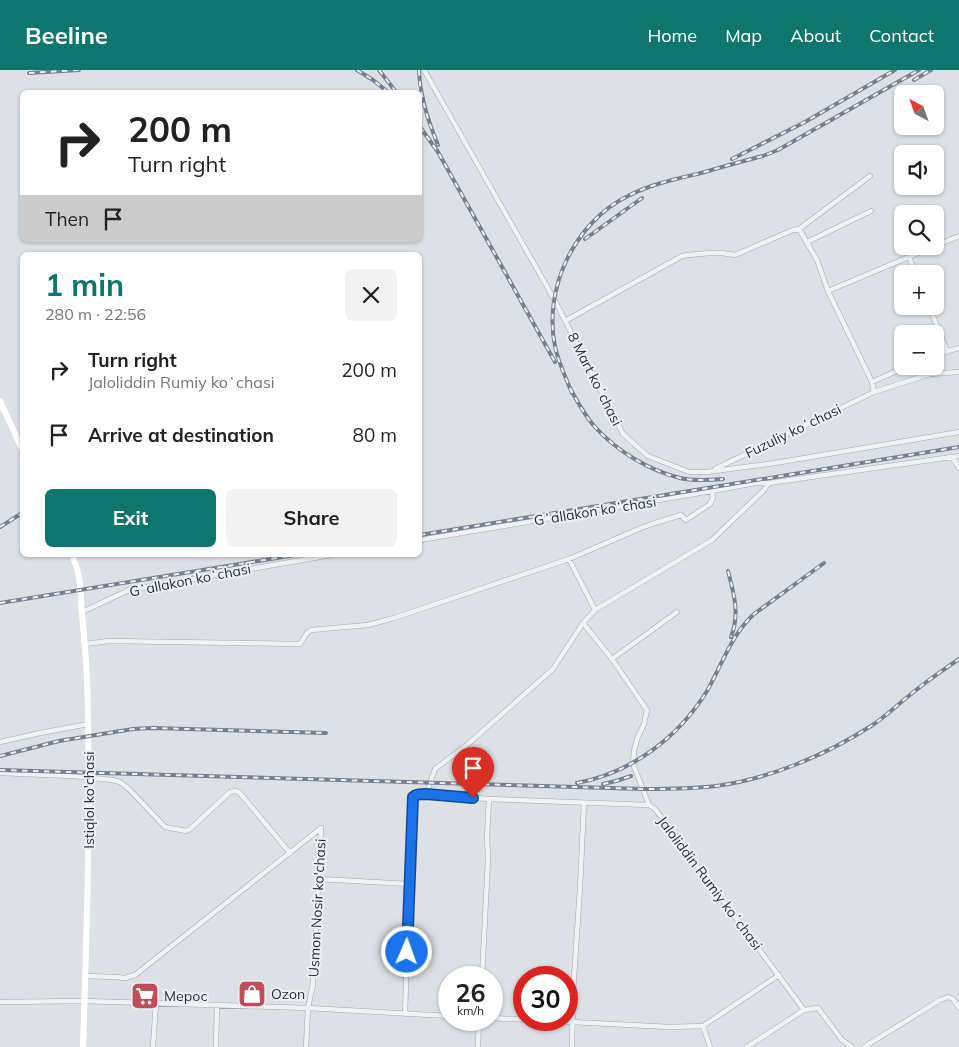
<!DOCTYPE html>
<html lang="en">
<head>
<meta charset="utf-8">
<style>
	:root { --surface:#fff; --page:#f2f2f2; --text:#222; --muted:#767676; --accent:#0f766e }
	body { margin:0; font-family:Mulish,sans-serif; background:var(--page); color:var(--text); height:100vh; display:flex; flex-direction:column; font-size:19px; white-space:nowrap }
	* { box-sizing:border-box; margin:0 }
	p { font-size:16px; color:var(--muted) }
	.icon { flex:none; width:28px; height:28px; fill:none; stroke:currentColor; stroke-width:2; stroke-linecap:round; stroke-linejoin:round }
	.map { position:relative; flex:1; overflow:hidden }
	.sheet { position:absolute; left:20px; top:182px; width:402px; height:305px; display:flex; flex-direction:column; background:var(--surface); border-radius:8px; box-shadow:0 1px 4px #0004 }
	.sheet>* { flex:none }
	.top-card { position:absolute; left:20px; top:20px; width:402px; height:152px; border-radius:8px; box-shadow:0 1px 4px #0004; background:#fff; color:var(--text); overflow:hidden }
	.needle { width:32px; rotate:319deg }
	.buttons { position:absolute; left:894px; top:15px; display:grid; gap:10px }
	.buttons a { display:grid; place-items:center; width:50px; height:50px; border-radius:8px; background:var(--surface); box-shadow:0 1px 4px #0004; font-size:25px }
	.speed { position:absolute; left:438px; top:896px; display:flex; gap:10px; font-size:25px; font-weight:700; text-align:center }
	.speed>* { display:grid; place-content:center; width:65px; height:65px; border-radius:50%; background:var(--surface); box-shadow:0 1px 4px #0004; line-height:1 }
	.speed small { font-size:12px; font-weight:400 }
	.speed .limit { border:8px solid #d22; background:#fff; color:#111 }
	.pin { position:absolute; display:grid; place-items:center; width:42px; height:42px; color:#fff; margin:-51px -21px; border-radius:50% 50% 50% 0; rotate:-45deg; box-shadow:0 0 5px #0007 }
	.pin .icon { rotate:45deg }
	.me { position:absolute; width:55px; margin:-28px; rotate:2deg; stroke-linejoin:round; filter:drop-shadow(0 0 4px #0008) }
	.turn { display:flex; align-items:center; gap:18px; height:105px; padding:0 25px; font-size:22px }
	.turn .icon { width:65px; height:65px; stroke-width:2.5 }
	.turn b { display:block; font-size:35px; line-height:42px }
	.then { display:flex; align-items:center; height:48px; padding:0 25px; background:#0003; gap:10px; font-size:19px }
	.round { display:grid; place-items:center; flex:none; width:52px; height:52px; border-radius:8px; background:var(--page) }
	.head { display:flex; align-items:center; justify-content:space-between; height:85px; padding:0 25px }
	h1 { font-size:30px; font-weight:700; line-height:38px; color:var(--accent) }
	.cta { display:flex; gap:10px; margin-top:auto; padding:10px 25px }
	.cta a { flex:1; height:58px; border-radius:8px; background:var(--accent); color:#fff; font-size:20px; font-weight:700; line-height:58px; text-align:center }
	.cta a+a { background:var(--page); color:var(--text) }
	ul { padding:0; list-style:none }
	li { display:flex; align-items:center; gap:15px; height:65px; padding:0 25px }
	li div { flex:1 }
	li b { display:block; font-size:19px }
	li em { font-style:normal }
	header { display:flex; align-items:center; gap:30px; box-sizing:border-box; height:70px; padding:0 25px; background:var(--accent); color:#fff }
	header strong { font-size:24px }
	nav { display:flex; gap:28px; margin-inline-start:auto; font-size:18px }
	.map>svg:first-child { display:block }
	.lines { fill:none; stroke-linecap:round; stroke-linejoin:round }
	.minor-casing { stroke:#a3a7ae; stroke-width:5.5 }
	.minor { stroke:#f0f1f4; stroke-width:4.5 }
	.secondary { stroke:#fff; stroke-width:6 }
	.rail-casing { stroke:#787f8d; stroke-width:4 }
	.rail { stroke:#eceff3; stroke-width:2; stroke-dasharray:5.5; stroke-linecap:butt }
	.route-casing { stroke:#114b97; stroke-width:12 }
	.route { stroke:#1a73e8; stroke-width:9 }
	.labels { text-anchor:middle; stroke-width:4; stroke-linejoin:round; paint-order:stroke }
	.street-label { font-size:14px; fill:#282e3a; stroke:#eceff3 }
	.poi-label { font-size:14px; fill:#282e3a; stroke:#eceff3; text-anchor:start }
</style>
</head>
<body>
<header>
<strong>Beeline</strong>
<nav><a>Home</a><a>Map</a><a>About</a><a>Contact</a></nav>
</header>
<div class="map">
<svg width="959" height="977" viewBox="0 0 959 977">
	<rect width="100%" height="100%" fill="#dde0e5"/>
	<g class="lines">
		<defs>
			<path id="minor" d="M424,0L554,229L623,364L648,386L689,402H707L775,393L959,362
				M799,159L817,190L828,221L872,312L874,322
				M807,172L871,141
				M935,176L959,166
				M909,187L916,204
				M828,221L935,176
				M929,236L947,281
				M565,251L682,186L688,185L710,183H722L735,185L793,160L799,159L870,106
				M935,285L959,278
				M872,312L908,296
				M952,387L959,398
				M715,399L874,322L930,304L959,302
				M420,470L712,421L755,413H769L959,386
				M569,489L595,540
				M82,542L129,520L331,485
				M583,553L612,589L647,640L644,654L637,669L634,681L633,694L649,735
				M85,574L109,571L300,574L307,563L311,560L368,555L394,548L569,489L641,458L655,453L681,445L686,450L710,434L713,428L712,421
				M612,589L677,542
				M0,672L40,663L88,654
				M0,703L73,706L112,710L120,712L129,719L165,757L186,761L190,759L230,722L235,721L239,722L290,783
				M426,724L435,699L468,674L553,599L583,553L595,540L712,470L764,420L769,413
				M319,809L409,814
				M86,906L116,907L125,908L135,905L321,758
				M482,908L488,789L487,766L489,729
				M0,932L84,931L308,938L449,946
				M405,944L412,731C413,726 415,725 419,724L489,729L649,735L655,739L804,940
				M491,948L670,957L703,956L779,905
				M703,956L710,977
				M153,977L156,933
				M216,977L217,935
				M306,977L308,938L313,914L321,758
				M478,977L479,950
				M572,977L573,922L580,818L584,733
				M747,977L804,940L818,938L842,970L852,977
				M864,977L940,930L948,927L953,929L959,938"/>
		</defs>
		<use href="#minor" class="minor-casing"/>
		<use href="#minor" class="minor"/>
		<path class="secondary" d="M0,331L22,379
			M72,485C82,507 80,522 82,544C84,566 86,587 87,609C91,732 87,854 83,977"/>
		<defs>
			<path id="rail" d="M357,0L373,10L388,22
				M379,0L396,22
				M419,0C420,27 428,51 438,75
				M29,3L79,0
				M914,10L931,0
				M420,57L438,82L555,292
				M732,89L805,52L895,0
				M585,169L642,128
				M570,318C577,331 585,346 595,357C617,381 648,400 680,408C692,411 710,410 723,409
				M572,323C566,308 558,292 555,276C543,218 575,152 628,126C651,114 676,109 701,103C722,97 743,91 763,86L778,80L919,0
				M0,457L22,443
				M420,465L959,377
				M728,501C734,524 740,544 731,567
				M0,533L295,485
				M0,686L59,671L133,659L153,658L326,663
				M0,700L643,719C668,719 691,719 716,716C769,709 826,685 871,656C885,647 897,635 910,625C925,612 942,601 959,589
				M577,713C631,703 678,668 707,621C722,595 731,565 754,544L824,493
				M603,714L616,711L631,706"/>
		</defs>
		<use href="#rail" class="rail-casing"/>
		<use href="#rail" class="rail"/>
	</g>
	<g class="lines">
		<defs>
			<path id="route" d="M407,882L413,727C416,724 421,724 426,724L473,728"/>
		</defs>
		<use href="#route" class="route-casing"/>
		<use href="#route" class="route"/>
	</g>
	<defs>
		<symbol id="shop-square" viewBox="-11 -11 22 22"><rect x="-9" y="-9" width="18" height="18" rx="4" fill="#bf4e5a" stroke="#eceff3"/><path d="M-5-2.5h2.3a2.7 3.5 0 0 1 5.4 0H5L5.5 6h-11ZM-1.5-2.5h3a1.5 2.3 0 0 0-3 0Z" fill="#fff"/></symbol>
		<symbol id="supermarket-square" viewBox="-11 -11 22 22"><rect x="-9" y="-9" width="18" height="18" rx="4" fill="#bf4e5a" stroke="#eceff3"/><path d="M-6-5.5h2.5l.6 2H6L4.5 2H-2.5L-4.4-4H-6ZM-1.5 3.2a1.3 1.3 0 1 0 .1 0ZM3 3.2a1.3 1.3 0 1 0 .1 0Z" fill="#fff"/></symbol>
	</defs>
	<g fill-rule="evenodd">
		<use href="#shop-square" x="236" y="908" width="32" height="32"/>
		<use href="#supermarket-square" x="129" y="910" width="32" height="32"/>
	</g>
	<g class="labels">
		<g class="street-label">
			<text transform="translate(595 309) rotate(63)" y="5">8 Mart koʻchasi</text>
			<text transform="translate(793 361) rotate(-26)" y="5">Fuzuliy koʻchasi</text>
			<text transform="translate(595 441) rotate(-9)" y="5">Gʻallakon koʻchasi</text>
			<text transform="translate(190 510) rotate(-11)" y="5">Gʻallakon koʻchasi</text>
			<text transform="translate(89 730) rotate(-90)" y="5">Istiqlol ko'chasi</text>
			<text transform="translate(710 813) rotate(53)" y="5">Jaloliddin Rumiy koʻchasi</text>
			<text transform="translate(317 838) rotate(-87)" y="5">Usmon Nosir ko'chasi</text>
		</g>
		<g class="poi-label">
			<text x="271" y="929">Ozon</text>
			<text x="164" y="931">Мерос</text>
		</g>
	</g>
</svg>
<div class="buttons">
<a><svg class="needle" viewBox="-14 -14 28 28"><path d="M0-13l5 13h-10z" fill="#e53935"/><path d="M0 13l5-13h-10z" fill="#767676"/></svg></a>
<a><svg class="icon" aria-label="sound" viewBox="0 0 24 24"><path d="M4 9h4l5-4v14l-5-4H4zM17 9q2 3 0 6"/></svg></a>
<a><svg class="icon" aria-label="search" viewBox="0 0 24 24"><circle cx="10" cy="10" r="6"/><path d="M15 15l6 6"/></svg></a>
<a>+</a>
<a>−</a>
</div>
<div class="speed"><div>26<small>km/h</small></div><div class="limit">30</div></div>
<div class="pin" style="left:473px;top:728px;background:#d93025"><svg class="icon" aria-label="arrive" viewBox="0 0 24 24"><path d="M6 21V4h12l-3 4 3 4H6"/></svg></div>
<svg class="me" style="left:407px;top:882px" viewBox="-20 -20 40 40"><circle r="17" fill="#1a73e8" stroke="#fff" stroke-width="3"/><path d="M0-11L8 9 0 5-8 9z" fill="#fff"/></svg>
<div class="top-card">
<div class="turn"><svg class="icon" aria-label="right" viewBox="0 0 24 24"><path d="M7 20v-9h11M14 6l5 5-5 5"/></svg><div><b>200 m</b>Turn right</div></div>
<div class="then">Then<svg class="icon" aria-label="arrive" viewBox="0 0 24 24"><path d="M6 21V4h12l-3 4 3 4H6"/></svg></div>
</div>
<section class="sheet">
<div class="head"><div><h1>1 min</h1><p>280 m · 22:56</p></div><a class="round"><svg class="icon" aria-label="close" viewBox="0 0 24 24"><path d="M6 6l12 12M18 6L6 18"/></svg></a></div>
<ul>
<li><svg class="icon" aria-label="right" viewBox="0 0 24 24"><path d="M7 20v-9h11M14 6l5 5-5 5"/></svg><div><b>Turn right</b><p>Jaloliddin Rumiy koʻchasi</p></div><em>200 m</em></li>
<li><svg class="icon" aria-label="arrive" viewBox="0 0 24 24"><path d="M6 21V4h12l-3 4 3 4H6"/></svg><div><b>Arrive at destination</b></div><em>80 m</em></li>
</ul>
<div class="cta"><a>Exit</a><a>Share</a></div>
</section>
</div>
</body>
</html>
